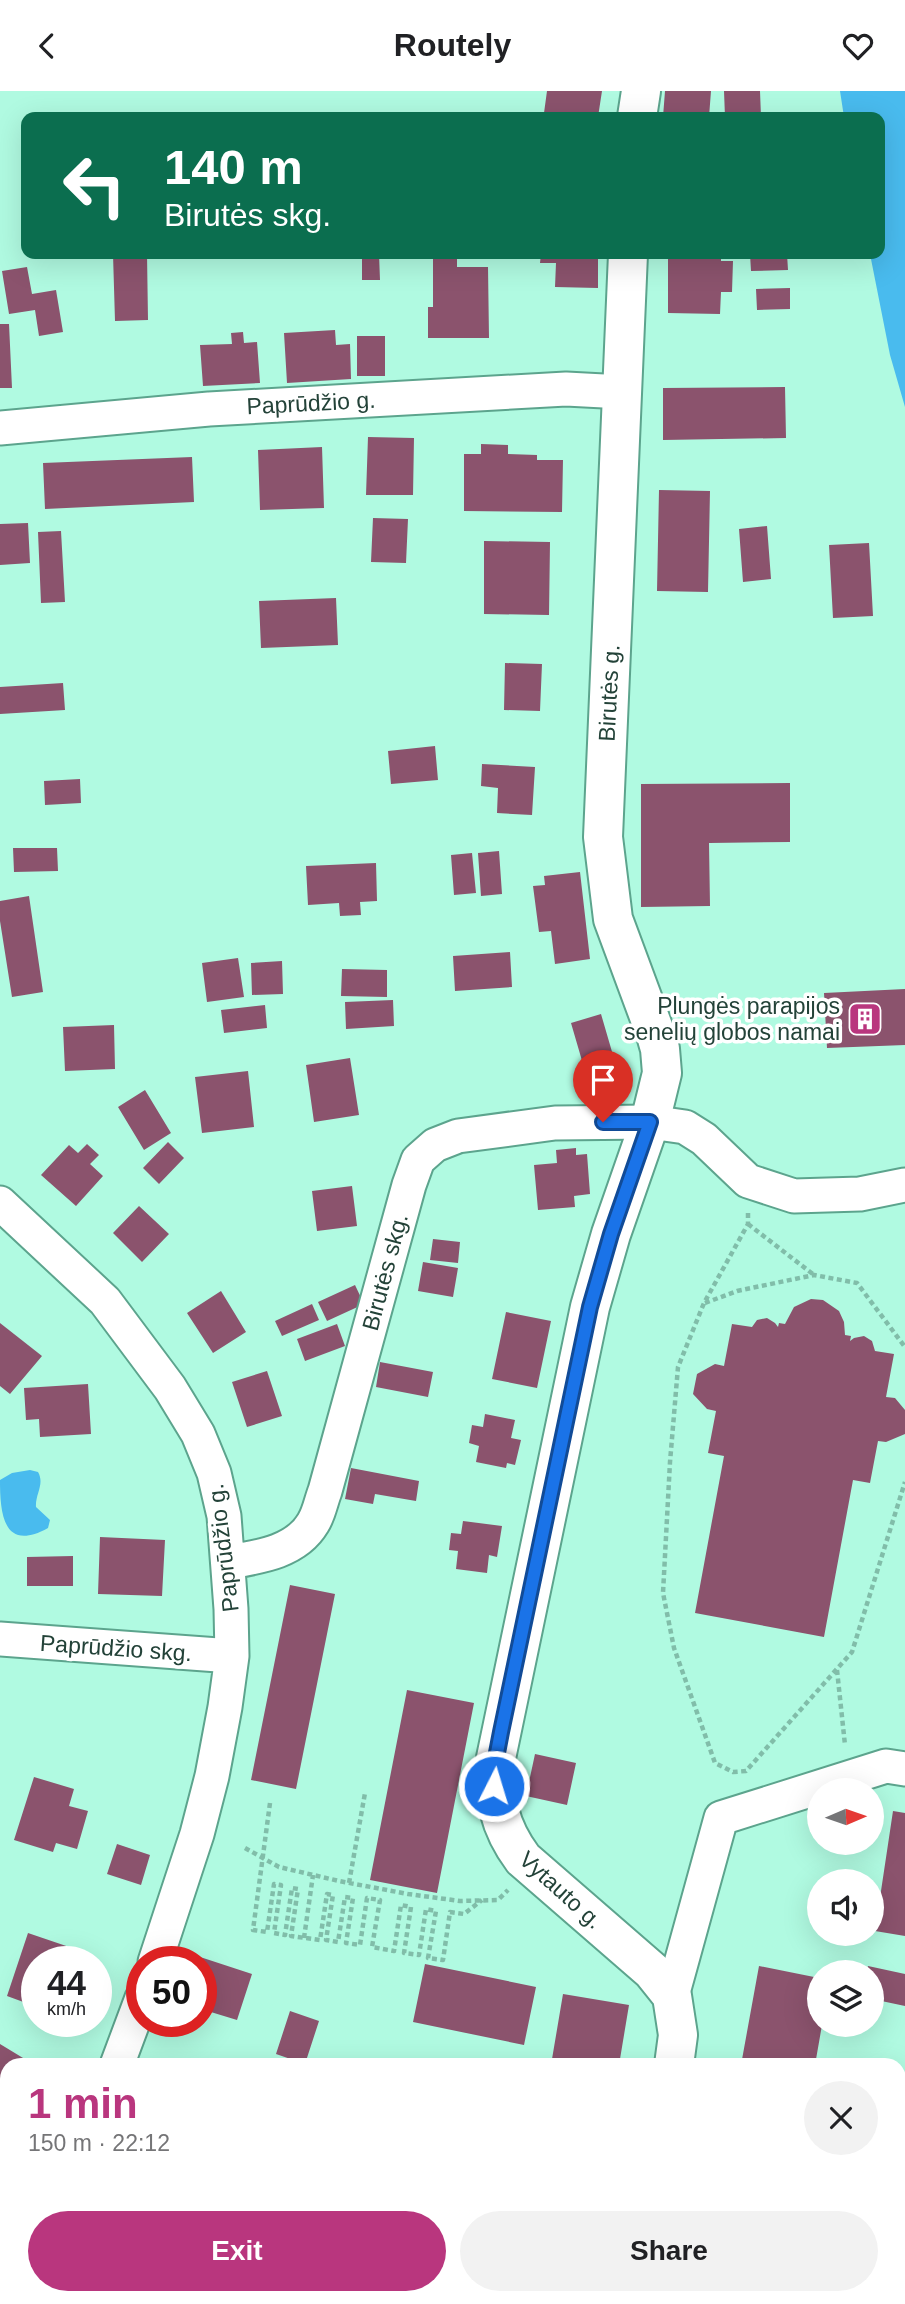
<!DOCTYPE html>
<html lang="en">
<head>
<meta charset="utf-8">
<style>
	:root { --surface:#fff; --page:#f2f2f2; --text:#202124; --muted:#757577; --accent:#b9367e }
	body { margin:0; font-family:Arial,sans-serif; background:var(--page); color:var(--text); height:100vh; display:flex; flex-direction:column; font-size:26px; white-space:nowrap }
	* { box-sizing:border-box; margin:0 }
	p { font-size:23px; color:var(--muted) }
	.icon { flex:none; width:38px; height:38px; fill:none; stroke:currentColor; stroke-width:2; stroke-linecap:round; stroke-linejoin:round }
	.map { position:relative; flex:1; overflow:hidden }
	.sheet { position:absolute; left:0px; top:1967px; width:906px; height:247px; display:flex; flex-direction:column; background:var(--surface); border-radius:21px 21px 0 0; box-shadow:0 7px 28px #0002 }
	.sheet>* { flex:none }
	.top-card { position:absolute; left:21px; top:21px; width:864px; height:147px; border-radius:14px; box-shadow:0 7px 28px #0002; background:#0b6e4f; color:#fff; overflow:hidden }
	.needle { width:46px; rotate:88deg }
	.fabs { position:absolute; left:807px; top:1687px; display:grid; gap:14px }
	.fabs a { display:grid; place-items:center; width:77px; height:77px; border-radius:50%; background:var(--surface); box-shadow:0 7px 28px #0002; font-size:35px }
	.speed { position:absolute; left:21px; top:1855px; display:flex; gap:14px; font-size:35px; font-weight:700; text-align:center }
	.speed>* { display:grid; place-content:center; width:91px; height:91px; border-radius:50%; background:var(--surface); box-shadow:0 7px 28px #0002; line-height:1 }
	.speed small { font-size:18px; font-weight:400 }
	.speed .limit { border:10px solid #d22; background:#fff; color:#111 }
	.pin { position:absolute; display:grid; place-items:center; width:60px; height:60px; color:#fff; margin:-72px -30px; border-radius:50% 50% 50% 0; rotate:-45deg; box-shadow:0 0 7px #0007 }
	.pin .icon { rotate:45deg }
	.me { position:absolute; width:77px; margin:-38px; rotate:5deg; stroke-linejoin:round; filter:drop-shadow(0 0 5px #0008) }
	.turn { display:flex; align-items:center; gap:24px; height:147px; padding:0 28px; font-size:32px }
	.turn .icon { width:91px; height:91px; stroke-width:2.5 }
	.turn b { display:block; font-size:49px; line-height:60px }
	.round { display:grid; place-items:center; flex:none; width:74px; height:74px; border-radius:37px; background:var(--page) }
	.summary { display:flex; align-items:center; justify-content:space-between; height:119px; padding:0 28px }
	h1 { font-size:42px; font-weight:600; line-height:52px; color:var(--accent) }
	.primary-button { display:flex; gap:14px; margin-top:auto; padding:14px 28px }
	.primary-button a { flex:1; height:80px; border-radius:42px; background:var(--accent); color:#fff; font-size:28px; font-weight:600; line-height:80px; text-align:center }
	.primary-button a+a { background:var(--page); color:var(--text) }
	header { display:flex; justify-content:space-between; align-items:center; height:91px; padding:0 28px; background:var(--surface); font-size:32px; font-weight:600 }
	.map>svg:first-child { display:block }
	.water { fill:#49bbee }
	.building { fill:#8b536d }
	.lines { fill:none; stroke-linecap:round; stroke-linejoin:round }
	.street-casing { stroke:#5ca48d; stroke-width:37 }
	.secondary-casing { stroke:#5ca48d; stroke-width:42 }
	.path { stroke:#81bda9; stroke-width:4.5; stroke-dasharray:5 3.5; stroke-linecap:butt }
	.street { stroke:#fff; stroke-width:33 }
	.secondary { stroke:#fff; stroke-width:38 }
	.route-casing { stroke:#114b97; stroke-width:18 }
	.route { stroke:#1a73e8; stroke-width:12 }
	.labels { text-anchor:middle; stroke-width:7; stroke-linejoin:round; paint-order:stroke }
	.street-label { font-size:23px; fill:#234238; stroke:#fff }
	.poi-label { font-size:23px; fill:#234238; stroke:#fff; text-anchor:end }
</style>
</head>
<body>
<header><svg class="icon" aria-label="back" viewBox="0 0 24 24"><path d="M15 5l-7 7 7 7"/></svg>Routely<svg class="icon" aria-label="heart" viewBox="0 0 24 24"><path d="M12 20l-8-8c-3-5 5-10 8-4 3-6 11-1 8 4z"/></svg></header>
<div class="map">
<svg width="905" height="2213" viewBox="0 0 905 2213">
	<rect width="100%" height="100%" fill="#b0fae1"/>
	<path class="water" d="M840,0H905V316L890,264L870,163H880V26H844Z
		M30,1379L38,1381C45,1393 35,1403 36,1416L50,1429L48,1437C3,1462 0,1422 0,1389L12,1382Z"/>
	<path class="building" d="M547,0H602L598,26L544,22Z
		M665,0H711L709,26H663Z
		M724,0H760L761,26H725Z
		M113,163H147L148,229L115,230Z
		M362,163H379L380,189H362Z
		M433,163H457V176H488L489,247H428V216H433Z
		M541,163H598V197L555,196L556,172H540Z
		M668,163H721V170H733L732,201H721L720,223L668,222Z
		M750,163H787L788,179L751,180Z
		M27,176L32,203L56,199L63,241L39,245L35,219L9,223L2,180Z
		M790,197V218L757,219L756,198Z
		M0,233H9L12,297H0Z
		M335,239L336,254L350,253L351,288L287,292L284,242Z
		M243,241L244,252L257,251L260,292L203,295L200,254L232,253L231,242Z
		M357,245H385V285H357Z
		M785,296L786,347L663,349V297Z
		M368,346L414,347L413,404H366Z
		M481,353L508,354V363L537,364V369H563L562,421L464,420V363H481Z
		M322,356L324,417L260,419L258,359Z
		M192,366L194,411L45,418L43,372Z
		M659,399L710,400L708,501L657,500Z
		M373,427L408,428L406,472L371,471Z
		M28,432L30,472L0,474V433Z
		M767,435L771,488L743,491L739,438Z
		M61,440L65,511L41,512L38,441Z
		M484,450L550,451L549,524L484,523Z
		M869,452L873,525L833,527L829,454Z
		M336,507L338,554L261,557L259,510Z
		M505,572L542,573L540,620L504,619Z
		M63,592L65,619L0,623V596Z
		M435,655L438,689L391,693L388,660Z
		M482,673L535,676L532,724L497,722L498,697L481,695Z
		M80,688L81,712L45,714L44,690Z
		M790,692V751L709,752L710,815L641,816V693Z
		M13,757H57L58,780L14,781Z
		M499,760L502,803L481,805L478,762Z
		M472,762L476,802L454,804L451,764Z
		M376,772L377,810L360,811L361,824L340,825L339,812L308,814L306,775Z
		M580,781L590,868L555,873L551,840L539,841L533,795L545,794L544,785Z
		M29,805L43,901L12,906L0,830V810Z
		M510,861L512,896L455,900L453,865Z
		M238,867L244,906L207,911L202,872Z
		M282,870L283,903L252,904L251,872Z
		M342,878L387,879V906L341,905Z
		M905,898V954L827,957L824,902Z
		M393,909L394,935L346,938L345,911Z
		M265,914L267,937L224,942L221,919Z
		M601,923L622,995L592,1004L571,932Z
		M114,934L115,978L65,980L63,936Z
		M350,967L359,1024L314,1031L306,974Z
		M248,980L254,1036L202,1042L195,986Z
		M145,999L171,1042L144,1059L118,1016Z
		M168,1051L184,1067L159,1093L143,1077Z
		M87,1053L99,1064L90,1073L103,1085L76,1115L41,1084L69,1054L78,1062Z
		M576,1057V1064L587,1063L590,1103L574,1105L575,1116L538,1119L534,1074L557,1072L556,1059Z
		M352,1095L357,1135L317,1140L312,1100Z
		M139,1115L169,1143L142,1171L113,1142Z
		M433,1148L460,1151L458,1172L430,1169Z
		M423,1171L458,1177L453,1206L418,1200Z
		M355,1194L364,1213L327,1230L318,1211Z
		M221,1200L246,1241L213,1262L187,1222Z
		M811,1208L823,1209L839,1220L844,1231L845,1244L851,1245L850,1250L854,1247L864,1245L872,1250L875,1260L894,1263L886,1306L895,1307L905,1319V1343L886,1351L878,1350L870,1392L853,1389L824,1546L695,1522L724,1365L708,1362L716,1320L707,1318L693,1303L697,1283L715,1273L724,1275L732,1233L752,1236L757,1229L767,1227L775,1232L778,1236L779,1232L785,1233L794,1216Z
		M312,1213L319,1229L282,1245L275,1230Z
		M506,1221L551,1230L537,1297L492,1288Z
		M0,1232L42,1265L10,1303L0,1295Z
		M337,1233L345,1255L305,1270L297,1248Z
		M380,1271L433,1281L428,1306L376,1296Z
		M267,1280L282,1325L247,1336L232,1291Z
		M88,1293L91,1343L40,1346L39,1328L26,1329L24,1297Z
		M485,1323L515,1329L511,1347L521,1349L515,1374L507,1372L506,1377L476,1371L479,1355L469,1352L472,1334L483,1336Z
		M351,1377L419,1390L416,1410L375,1403L373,1413L345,1408Z
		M463,1430L502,1435L497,1466L489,1464L487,1482L456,1478L458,1460L449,1459L451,1442L461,1443Z
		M100,1446L165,1449L162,1505L98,1503Z
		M73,1465V1495H27V1466Z
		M290,1494L335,1503L296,1698L251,1689Z
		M407,1599L474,1612L437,1802L370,1789Z
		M535,1663L576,1672L567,1714L526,1705Z
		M34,1686L74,1698L69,1715L88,1720L77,1758L56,1752L53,1761L14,1749Z
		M893,1720L905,1722V1845L875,1840Z
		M117,1753L150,1764L141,1794L107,1783Z
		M28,1842L78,1859L74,1871H37V1916L7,1905Z
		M194,1864L252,1883L237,1929L201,1918V1871H192Z
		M425,1873L536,1896L524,1954L413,1931Z
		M759,1875L819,1887V1934H822L815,1974H741Z
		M868,1875L905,1883V1915L872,1908V1881H866Z
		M563,1903L629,1914L619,1974H551Z
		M290,1920L319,1930L305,1973L276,1963Z
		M0,1953L28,1970L26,1974H7V1996L0,1992Z
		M0,2051L7,2053V2100L0,2098Z
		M902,2149H905V2200L900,2199V2166Z
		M90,2207H174L172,2213H90Z
		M244,2207H284L282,2213H242Z
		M536,2207H583L582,2213H559Z"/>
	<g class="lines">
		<defs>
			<path id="street" d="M0,337L209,318L566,298L623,301
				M0,1112L105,1210L170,1297L198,1343L214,1382L224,1425L231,1518L232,1565L225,1616L212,1685L197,1743L155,1871
				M229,1471C259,1466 296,1461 313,1432C319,1423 321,1410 325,1400L409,1094L418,1069L435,1054L458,1045L555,1032L650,1031L685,1036L704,1048L748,1090L794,1105L860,1103L905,1094
				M0,1548L232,1565
				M672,1905L721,1727L886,1675L905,1678
				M117,1974L142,1907
				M33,2213L35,2207"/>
			<path id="secondary" d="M637,26L641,0
				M628,163L603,746L613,828L656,944L660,958L662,982L650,1031L611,1143L590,1216L496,1667C493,1706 499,1736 523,1768L652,1880L672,1905L678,1944L674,1974
				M624,2213L625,2207"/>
		</defs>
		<use href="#street" class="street-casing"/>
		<use href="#secondary" class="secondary-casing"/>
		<path class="path" d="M748,1122V1133L704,1212L678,1276L670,1371L663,1502L674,1557L715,1672L733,1681L746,1680L852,1561L905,1391
			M748,1133L814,1184
			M705,1212L737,1200L814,1184L857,1192L905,1256
			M837,1579L845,1654
			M270,1712L253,1839L267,1841L274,1793L281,1794L274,1842L285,1844L292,1797L298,1798L291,1845L320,1849L327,1803L333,1804L326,1849L338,1851L345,1806L353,1807L346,1852L360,1854L367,1807L380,1809L372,1856L394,1860L401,1814L411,1816L404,1862L419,1864L426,1818L436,1820L428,1867L443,1869L450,1821L464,1823L482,1809
			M245,1757L279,1776L339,1790L408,1803L460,1810L498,1809L508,1799
			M349,1792L365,1702
			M304,1847L313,1784"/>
		<use href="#street" class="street"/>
		<use href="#secondary" class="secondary"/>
	</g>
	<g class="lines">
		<defs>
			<path id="route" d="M494,1695L496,1667L501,1641L590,1216L611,1143L650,1031H603"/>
		</defs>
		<use href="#route" class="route-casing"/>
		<use href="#route" class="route"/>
	</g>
	<defs>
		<symbol id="building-square" viewBox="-11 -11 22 22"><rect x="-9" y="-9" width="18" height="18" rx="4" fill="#b9367e" stroke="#fff"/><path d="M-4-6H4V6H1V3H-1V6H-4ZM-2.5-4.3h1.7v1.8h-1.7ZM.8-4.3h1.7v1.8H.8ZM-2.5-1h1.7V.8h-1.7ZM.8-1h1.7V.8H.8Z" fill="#fff"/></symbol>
	</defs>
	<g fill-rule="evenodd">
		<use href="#building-square" x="846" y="909" width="38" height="38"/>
	</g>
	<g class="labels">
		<g class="street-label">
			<text transform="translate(311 312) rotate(-3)" y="8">Paprūdžio g.</text>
			<text transform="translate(609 602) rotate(-87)" y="8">Birutės g.</text>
			<text transform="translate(385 1181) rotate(-75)" y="8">Birutės skg.</text>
			<text transform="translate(223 1457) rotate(-97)" y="8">Paprūdžio g.</text>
			<text transform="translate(116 1557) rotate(4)" y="8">Paprūdžio skg.</text>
			<text transform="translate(561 1799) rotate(42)" y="8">Vytauto g.</text>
		</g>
		<g class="poi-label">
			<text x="840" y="923">Plungės parapijos<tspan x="840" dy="26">senelių globos namai</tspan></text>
		</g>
	</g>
</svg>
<div class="fabs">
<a><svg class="needle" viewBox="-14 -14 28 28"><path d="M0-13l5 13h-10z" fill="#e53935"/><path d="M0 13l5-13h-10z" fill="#757577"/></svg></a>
<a><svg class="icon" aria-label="sound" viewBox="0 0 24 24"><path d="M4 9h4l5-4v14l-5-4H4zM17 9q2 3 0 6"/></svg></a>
<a><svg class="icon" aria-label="layers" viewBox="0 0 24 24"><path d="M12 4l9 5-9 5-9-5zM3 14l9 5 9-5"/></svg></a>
</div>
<div class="speed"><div>44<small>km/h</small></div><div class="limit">50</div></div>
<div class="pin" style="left:603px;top:1031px;background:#d93025"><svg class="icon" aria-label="arrive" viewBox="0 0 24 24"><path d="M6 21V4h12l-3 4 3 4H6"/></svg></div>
<svg class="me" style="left:494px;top:1695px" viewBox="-20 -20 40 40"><circle r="17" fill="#1a73e8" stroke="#fff" stroke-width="3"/><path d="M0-11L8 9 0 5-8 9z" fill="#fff"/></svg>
<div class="top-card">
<div class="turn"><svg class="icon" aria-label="left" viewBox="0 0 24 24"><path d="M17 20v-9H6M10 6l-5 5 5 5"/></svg><div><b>140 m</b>Birutės skg.</div></div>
</div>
<section class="sheet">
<div class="summary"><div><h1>1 min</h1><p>150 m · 22:12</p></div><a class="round"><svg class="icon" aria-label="close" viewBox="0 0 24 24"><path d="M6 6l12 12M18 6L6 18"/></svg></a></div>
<div class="primary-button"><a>Exit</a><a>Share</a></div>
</section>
</div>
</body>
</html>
